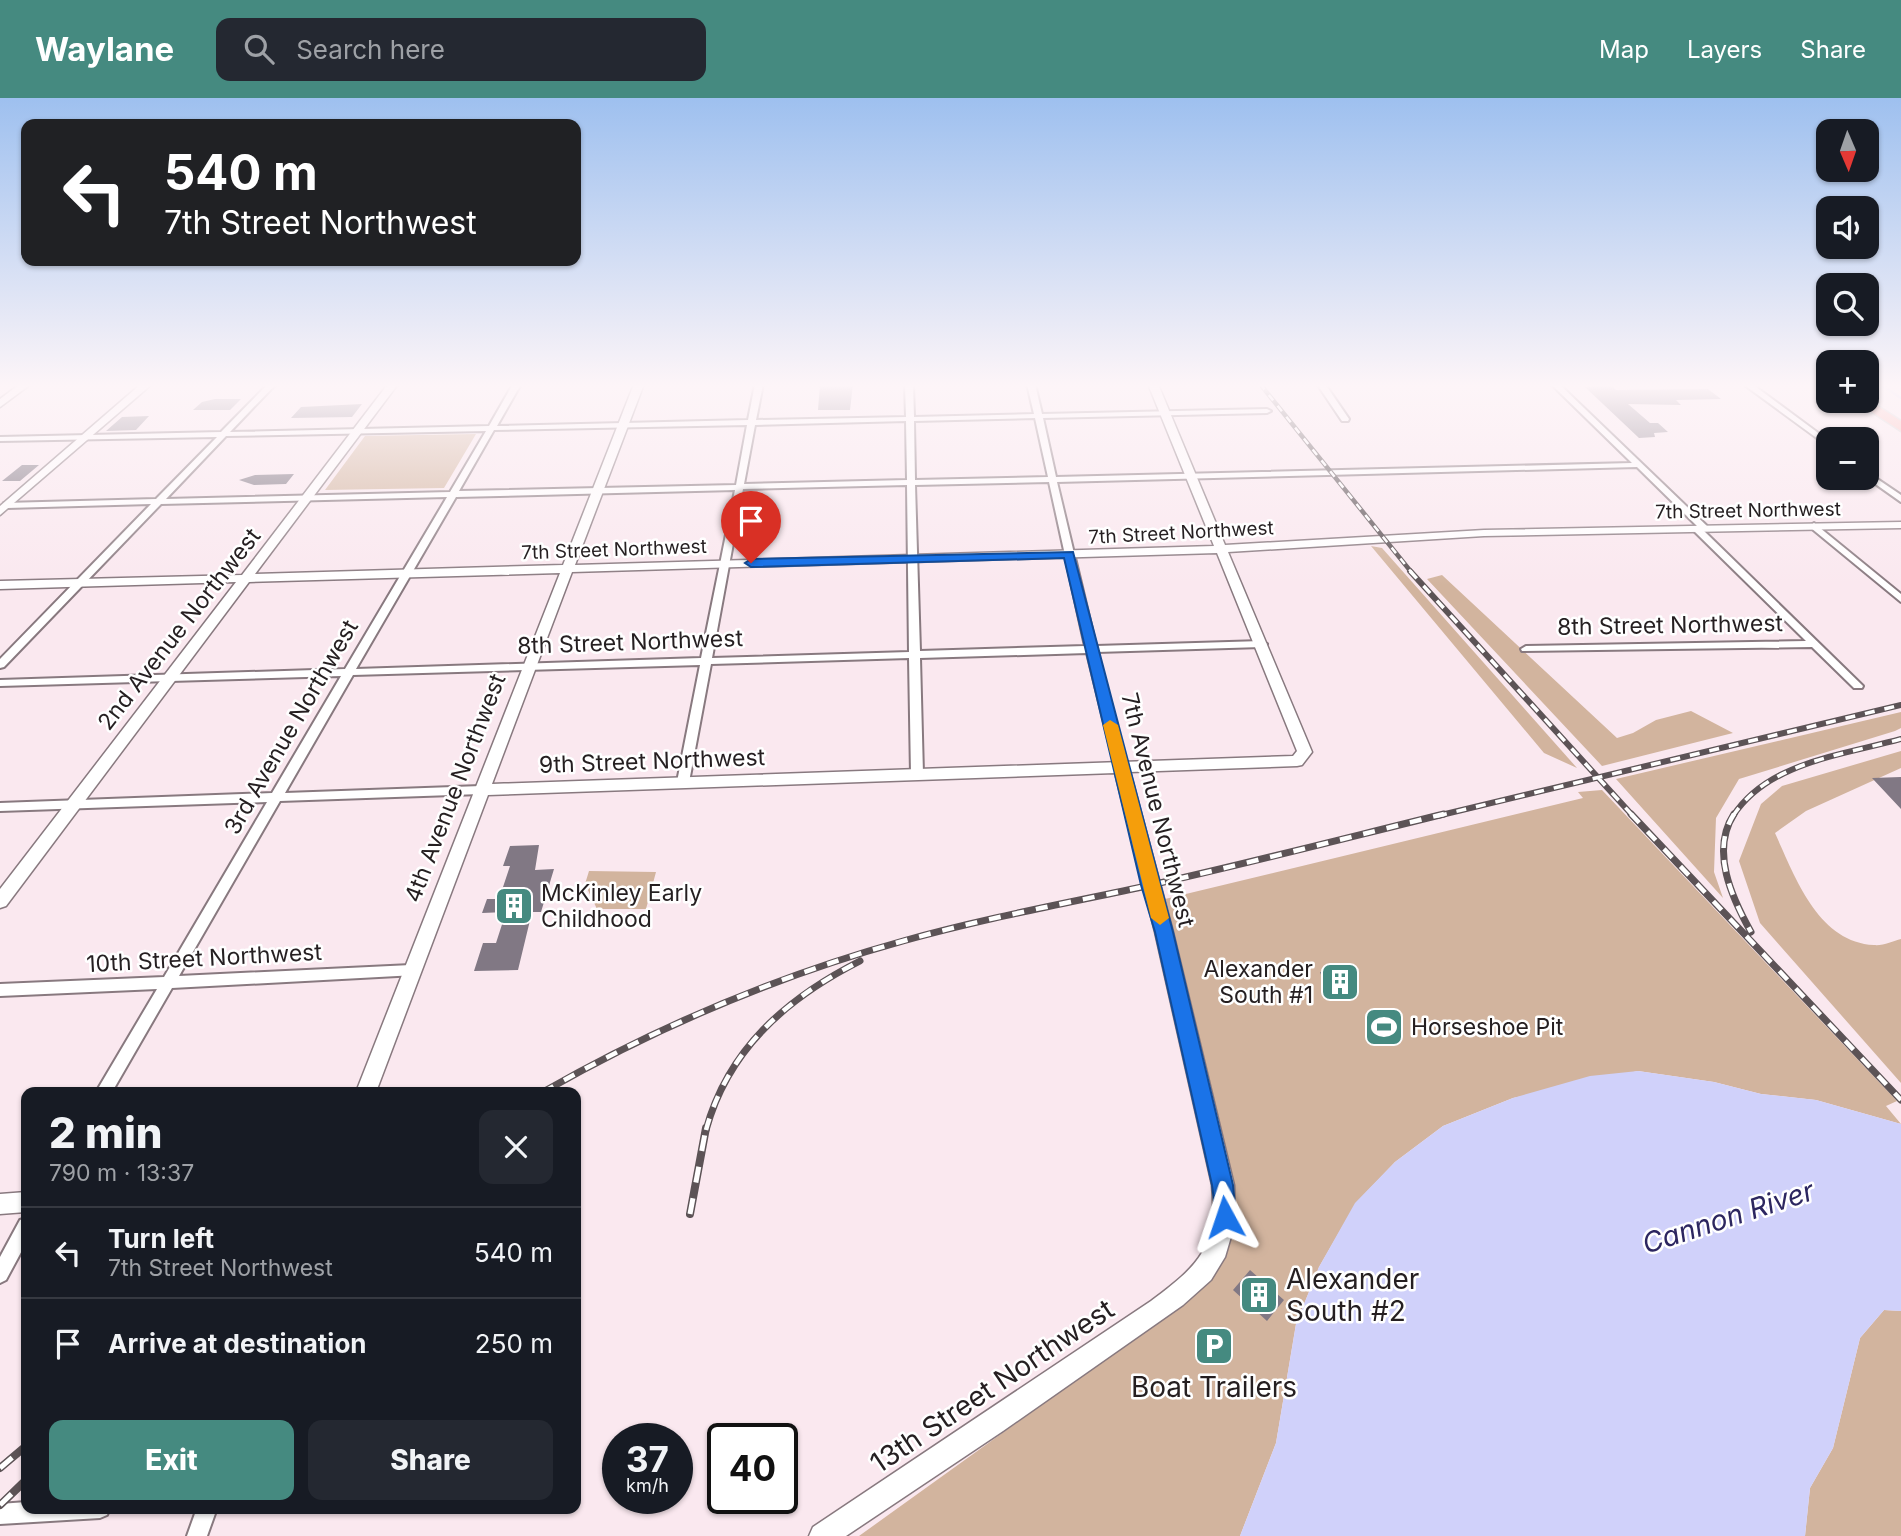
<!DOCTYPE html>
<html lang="en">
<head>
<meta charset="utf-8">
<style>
	:root { --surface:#171b24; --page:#242831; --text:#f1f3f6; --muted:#9ea1a6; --line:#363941; --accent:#458a80 }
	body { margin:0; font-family:Inter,sans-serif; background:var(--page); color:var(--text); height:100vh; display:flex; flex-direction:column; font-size:26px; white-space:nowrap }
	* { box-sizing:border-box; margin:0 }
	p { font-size:23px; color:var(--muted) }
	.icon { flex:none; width:38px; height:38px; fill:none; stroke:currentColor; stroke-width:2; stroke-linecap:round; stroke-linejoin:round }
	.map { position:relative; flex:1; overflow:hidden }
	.drawer { position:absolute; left:21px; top:989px; width:560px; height:427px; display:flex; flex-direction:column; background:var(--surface); border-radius:14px; box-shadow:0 2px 5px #0004 }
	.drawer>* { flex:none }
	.hud { position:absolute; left:21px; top:21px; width:560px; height:147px; border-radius:14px; box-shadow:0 2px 5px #0004; background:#202124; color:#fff; overflow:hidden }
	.needle { width:46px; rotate:178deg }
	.buttons { position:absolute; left:1816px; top:21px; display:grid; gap:14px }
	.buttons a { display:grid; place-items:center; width:63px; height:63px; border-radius:14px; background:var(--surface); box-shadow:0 2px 5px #0004; font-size:35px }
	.speed { position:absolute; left:602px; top:1325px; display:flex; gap:14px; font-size:35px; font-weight:700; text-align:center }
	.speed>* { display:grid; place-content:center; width:91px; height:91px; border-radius:50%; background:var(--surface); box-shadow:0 2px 5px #0004; line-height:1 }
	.speed small { font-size:18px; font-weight:400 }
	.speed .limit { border:4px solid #111; border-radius:10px; background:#fff; color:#111 }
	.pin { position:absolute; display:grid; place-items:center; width:60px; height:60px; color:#fff; margin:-72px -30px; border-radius:50% 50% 50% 0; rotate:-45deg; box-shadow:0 0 7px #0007 }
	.pin .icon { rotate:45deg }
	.me { position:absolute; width:77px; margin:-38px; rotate:355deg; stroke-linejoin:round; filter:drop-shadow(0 0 5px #0008) }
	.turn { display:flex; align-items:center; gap:24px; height:147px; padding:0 28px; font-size:32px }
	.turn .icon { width:91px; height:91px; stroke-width:2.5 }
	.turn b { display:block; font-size:49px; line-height:60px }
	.round { display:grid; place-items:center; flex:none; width:74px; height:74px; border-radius:14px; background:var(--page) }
	.summary { display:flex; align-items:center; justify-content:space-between; height:119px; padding:0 28px }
	h1 { font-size:42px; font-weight:800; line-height:52px }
	.action { display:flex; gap:14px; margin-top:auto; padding:14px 28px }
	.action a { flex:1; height:80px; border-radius:14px; background:var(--accent); color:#fff; font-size:28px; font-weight:800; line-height:80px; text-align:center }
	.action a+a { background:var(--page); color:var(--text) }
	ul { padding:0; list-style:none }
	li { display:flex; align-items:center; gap:21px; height:91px; padding:0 28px; border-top:2px solid var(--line) }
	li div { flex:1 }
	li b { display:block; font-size:26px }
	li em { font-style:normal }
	header { display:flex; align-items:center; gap:42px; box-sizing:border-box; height:98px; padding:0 35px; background:var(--accent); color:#fff }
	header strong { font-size:33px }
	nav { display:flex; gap:38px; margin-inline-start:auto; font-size:24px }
	.search { width:490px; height:63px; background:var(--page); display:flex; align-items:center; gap:18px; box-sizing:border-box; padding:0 24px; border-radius:14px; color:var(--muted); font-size:26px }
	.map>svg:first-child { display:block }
	.green { fill:#d2b49e }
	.water { fill:#d0d1fa }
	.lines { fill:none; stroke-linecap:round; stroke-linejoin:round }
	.stream { stroke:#d0d1fa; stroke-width:2.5 }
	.building { fill:#817884 }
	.minor-casing { stroke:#88797f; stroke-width:4 }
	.tertiary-casing { stroke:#88797f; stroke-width:3 }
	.trunk-casing { stroke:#cfcece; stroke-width:3 }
	.minor { fill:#fff; fill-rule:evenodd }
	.tertiary { fill:#fff; fill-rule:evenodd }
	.trunk { fill:#faaea8; fill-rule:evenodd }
	.rail-far3-casing { stroke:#5c5356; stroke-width:4.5 }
	.rail-far2-casing { stroke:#5c5356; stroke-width:6 }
	.rail-far1-casing { stroke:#5c5356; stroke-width:7 }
	.rail-casing { stroke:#5c5356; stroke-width:8 }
	.rail-far3 { stroke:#fff; stroke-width:2.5; stroke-dasharray:7; stroke-linecap:butt }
	.rail-far2 { stroke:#fff; stroke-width:3.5; stroke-dasharray:10; stroke-linecap:butt }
	.rail-far1 { stroke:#fff; stroke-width:4.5; stroke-dasharray:12; stroke-linecap:butt }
	.rail { stroke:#fff; stroke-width:5; stroke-dasharray:16; stroke-linecap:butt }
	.route { fill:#1a73e8; stroke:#114b97; stroke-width:2 }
	.slow { fill:#f59e0b }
	.labels { text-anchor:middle; stroke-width:5; stroke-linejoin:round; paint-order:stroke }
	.far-street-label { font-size:19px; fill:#251f21; stroke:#fff }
	.street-label { font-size:23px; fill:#251f21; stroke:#fff }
	.poi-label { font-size:23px; fill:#251f21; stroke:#fff; text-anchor:start }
	.near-water-label { font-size:28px; font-style:italic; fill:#2c2660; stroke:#fff }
	.near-poi-label { font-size:28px; fill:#251f21; stroke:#fff; text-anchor:start }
	.near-street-label { font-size:28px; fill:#251f21; stroke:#fff }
</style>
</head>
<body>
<header>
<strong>Waylane</strong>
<div class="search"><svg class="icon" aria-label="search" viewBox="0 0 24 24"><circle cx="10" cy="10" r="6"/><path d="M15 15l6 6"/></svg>Search here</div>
<nav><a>Map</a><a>Layers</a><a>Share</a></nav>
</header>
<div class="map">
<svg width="1901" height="1438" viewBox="0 0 1901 1438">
	<rect width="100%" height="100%" fill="#fae8ef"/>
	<path class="green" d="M476,336L444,390L325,392L365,338Z
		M1371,448L1382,450L1577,670L1544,655Z
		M1442,477L1617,640L1633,635L1656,622L1691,613L1733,635L1602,668L1427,481Z
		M1901,614V630L1895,633L1739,681L1716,720L1714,774L1723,800L1616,681Z
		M1901,653V670L1806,713L1775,735C1795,779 1818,844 1874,847C1883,848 1893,843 1901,841V985L1760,825L1739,763L1761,706L1782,688Z
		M1602,692L1897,1003L1886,1008L1901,1026L1816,1002L1761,996L1714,984L1638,973L1513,1000L1443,1028L1395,1064L1356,1105L1319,1169L1296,1226L1276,1345L1240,1438H859L1090,1272L1225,1156L1233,1130L1231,1094L1165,801L1583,700L1578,694Z
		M589,773L656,774L646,811H597L585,786Z
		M1884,1212L1901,1213V1438H1805L1810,1390L1833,1350L1860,1240Z"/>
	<path class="water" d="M1638,973L1714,984L1761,996L1816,1002L1901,1026V1213L1884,1212L1860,1240L1833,1350L1810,1390L1805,1438H1240L1276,1345L1296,1226L1319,1169L1355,1105L1395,1064L1443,1028L1513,1000L1590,978Z"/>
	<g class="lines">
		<path class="stream" d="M1880,286L1901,300"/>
	</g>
	<path class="building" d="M820,286H853L850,312H818Z
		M1612,288L1616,292L1708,291L1721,301L1676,302L1681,307L1628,306L1650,325H1658L1668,334L1654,335L1655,339L1639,340L1585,289Z
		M215,301H241L230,312H193L202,304Z
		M362,306L352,319L291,320L301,309Z
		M149,318L136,332L106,333L122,319Z
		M22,367H39L20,383H2Z
		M294,376L286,386L254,387L239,382L255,377Z
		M1901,679V711L1872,680Z
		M539,747L535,772L554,771L541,814H532L518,872L474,873L483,845H496L506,814L482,815L487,801H499L510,768H503L510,748Z
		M1352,873L1359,893L1327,894L1320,874Z
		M1250,1172L1284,1202L1267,1223L1233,1192Z"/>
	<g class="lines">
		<defs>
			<path id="minor" d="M268,286H276L230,334L489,328L513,286H521L497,328L748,322L755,286H763L756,322L906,319L905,286H913L914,319L1034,316L1027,286H1035L1042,316L1267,311L1271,313L1267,315L1043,320L1056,379L1632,365L1551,286H1559L1707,428V432L1704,433L1863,588L1862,590H1854L1812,549L1522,553L1521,551L1526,548L1806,543L1694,433V429L1697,428L1637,369L1057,384L1096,548L1262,543L1267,546L1262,549L1097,554L1127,669L1125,672L1121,673L1115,669L1087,555L920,560L923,676L917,680L911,676L909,560L711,566L689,684L683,688L677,684L700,567L353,577L285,695L481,688L487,692L481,696L280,703L179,878L411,867L416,869L418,873L416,877L172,890L112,994H96L157,891L0,898V886L164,879L267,704L0,713V705L272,695L341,578L0,588V582L345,571L447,399L161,406L4,569L0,570V561L151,406L7,410L4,409V405L156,401L217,339L0,343V339L221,334ZM1035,320L1048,379L915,382L914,323ZM906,323L907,382L744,386L755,327ZM747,327L736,387L459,393L494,332ZM486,333L450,394L166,401L226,338ZM1049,384L1085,548L920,553L915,387ZM907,387L909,554L712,560L743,391ZM735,392L701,560L356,571L456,399Z
				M1317,286H1325L1349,321L1348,323H1342Z
				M1743,286H1752L1829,343V349Z
				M1867,374L1901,397V404L1867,380Z
				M1814,425L1901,496V504L1811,430L1810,428Z
				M26,1120V1145L6,1182L0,1185V1159L20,1122Z
				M26,1404V1410H110L107,1417L100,1420L0,1426V1406Z
				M197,1410H217L207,1438H187Z"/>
			<path id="tertiary" d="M20,286H31L0,309V301Z
				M141,286H152L0,417V408Z
				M388,286H398L255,476L563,467L634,286H644L575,467L1214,448L1148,286H1158L1225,447L1484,432L1901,424V430L1484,438L1228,454L1312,654L1302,667L1297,668L1130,674L1173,834L1234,1087L1235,1125L1225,1159L1211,1182L1183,1207L1003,1333L846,1438H809L813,1429L1151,1203C1199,1167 1218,1150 1212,1087L1155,834L1115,675L488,697L376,994H356L560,475L249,484L6,808L0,810V791L236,484L0,491V483L242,477ZM1217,455L1297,653L1293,658L492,686L572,474Z
				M26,1094V1114L0,1116V1096Z"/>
			<path id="trunk" d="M1867,301L1901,323V333L1855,303Z"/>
		</defs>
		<use href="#minor" class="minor-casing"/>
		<use href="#tertiary" class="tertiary-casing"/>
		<use href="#trunk" class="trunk-casing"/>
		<use href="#minor" class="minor"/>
		<use href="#tertiary" class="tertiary"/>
		<use href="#trunk" class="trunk"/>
		<defs>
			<path id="rail-far3" d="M1260,286L1412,475"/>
			<path id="rail-far2" d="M1410,473L1633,718
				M1437,718L1901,607
				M1733,718C1768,664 1843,657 1901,641"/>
			<path id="rail-far1" d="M1631,716L1901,1002
				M1734,716C1710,753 1732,800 1751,834
				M543,994C657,929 777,878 903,843C985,820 1068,805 1151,787C1249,765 1346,740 1444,716
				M706,1032C728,951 787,900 860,863"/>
			<path id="rail" d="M690,1116L706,1030
				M0,1370L26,1348
				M0,1407L26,1382"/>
		</defs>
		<use href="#rail-far3" class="rail-far3-casing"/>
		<use href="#rail-far2" class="rail-far2-casing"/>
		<use href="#rail-far1" class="rail-far1-casing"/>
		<use href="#rail" class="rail-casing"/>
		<use href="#rail-far3" class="rail-far3"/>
		<use href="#rail-far2" class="rail-far2"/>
		<use href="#rail-far1" class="rail-far1"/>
		<use href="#rail" class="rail"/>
	</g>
	<linearGradient id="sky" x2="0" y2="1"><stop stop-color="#9ec0ef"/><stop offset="0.59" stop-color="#fdf5f8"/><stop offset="1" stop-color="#fdf5f8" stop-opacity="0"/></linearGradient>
	<rect width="1901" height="487" fill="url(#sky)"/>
	<path class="route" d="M1073,454L1173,834L1233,1087L1236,1119L1233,1127L1225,1130L1217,1127L1212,1087L1155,834L1141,787L1064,460L751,469L745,465L751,461Z"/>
	<path class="slow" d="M1110,622L1118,627L1169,820L1160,827L1151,820L1103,627Z"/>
	<defs>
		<symbol id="building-square" viewBox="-11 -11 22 22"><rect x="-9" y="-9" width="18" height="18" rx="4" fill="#458a80" stroke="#fff"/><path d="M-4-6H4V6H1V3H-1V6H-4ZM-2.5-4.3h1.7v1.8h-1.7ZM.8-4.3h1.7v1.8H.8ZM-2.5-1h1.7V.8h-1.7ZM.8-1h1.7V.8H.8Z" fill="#fff"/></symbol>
		<symbol id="stadium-square" viewBox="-11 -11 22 22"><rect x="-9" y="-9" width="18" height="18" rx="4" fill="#458a80" stroke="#fff"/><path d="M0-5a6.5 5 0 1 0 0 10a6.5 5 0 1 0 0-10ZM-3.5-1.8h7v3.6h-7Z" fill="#fff"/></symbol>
		<symbol id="parking-square" viewBox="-11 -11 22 22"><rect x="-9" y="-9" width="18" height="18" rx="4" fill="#458a80" stroke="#fff"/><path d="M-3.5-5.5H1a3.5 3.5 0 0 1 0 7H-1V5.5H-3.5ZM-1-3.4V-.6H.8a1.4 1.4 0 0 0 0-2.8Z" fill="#fff"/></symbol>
	</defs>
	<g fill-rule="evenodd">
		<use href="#building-square" x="492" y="786" width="44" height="44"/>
		<use href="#building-square" x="1318" y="862" width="44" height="44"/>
		<use href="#stadium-square" x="1362" y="907" width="44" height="44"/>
		<use href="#building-square" x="1237" y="1175" width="44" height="44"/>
		<use href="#parking-square" x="1192" y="1226" width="44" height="44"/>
	</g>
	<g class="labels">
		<g class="far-street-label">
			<text transform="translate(1748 412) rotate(-1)" y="7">7th Street Northwest</text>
			<text transform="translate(1181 434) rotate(-3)" y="7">7th Street Northwest</text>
			<text transform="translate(614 451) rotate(-2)" y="7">7th Street Northwest</text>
		</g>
		<g class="street-label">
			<text transform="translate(1670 527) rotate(-1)" y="8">8th Street Northwest</text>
			<text transform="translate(179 531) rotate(-52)" y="8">2nd Avenue Northwest</text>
			<text transform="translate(630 544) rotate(-2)" y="8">8th Street Northwest</text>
			<text transform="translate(291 629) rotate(-60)" y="8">3rd Avenue Northwest</text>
			<text transform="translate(652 663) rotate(-2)" y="8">9th Street Northwest</text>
			<text transform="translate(455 690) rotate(-69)" y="8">4th Avenue Northwest</text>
			<text transform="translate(1158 712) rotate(76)" y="8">7th Avenue Northwest</text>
			<text transform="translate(204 860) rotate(-3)" y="8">10th Street Northwest</text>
		</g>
		<g class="poi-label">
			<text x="541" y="803">McKinley Early<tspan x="541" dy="26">Childhood</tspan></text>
			<text x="1313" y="879" text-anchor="end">Alexander<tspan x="1313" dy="26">South #1</tspan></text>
			<text x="1411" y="937">Horseshoe Pit</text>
		</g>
		<g class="near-water-label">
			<text transform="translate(1728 1119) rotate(-18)" y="10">Cannon River</text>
		</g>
		<g class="near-poi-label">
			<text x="1286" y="1191">Alexander<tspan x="1286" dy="32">South #2</tspan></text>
			<text x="1214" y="1299" text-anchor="middle">Boat Trailers</text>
		</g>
		<g class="near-street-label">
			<text transform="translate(992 1288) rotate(-34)" y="10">13th Street Northwest</text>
		</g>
	</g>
</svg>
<div class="buttons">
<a><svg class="needle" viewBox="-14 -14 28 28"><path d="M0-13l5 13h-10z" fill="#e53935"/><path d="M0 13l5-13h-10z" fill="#9ea1a6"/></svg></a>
<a><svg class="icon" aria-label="sound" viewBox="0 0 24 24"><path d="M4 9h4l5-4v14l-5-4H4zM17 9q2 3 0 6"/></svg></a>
<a><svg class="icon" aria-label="search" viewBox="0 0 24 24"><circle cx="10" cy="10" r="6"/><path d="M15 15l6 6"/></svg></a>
<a>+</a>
<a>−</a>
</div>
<div class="speed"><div>37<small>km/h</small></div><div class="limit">40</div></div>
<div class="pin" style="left:751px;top:465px;background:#d93025"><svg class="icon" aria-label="arrive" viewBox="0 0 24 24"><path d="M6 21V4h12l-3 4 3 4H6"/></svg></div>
<svg class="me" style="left:1225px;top:1119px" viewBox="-20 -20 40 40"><path d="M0-17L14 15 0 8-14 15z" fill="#1a73e8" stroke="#fff" stroke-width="4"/></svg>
<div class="hud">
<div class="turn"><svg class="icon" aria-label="left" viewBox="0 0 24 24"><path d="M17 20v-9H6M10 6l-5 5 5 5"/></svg><div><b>540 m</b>7th Street Northwest</div></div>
</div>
<section class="drawer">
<div class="summary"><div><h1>2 min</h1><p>790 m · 13:37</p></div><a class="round"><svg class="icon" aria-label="close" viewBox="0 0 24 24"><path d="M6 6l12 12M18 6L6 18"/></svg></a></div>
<ul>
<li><svg class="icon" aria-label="left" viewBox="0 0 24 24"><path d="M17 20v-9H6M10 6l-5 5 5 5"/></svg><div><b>Turn left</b><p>7th Street Northwest</p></div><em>540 m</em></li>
<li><svg class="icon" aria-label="arrive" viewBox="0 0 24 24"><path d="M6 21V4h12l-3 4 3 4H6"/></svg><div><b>Arrive at destination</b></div><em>250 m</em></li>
</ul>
<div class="action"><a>Exit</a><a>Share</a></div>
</section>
</div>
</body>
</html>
